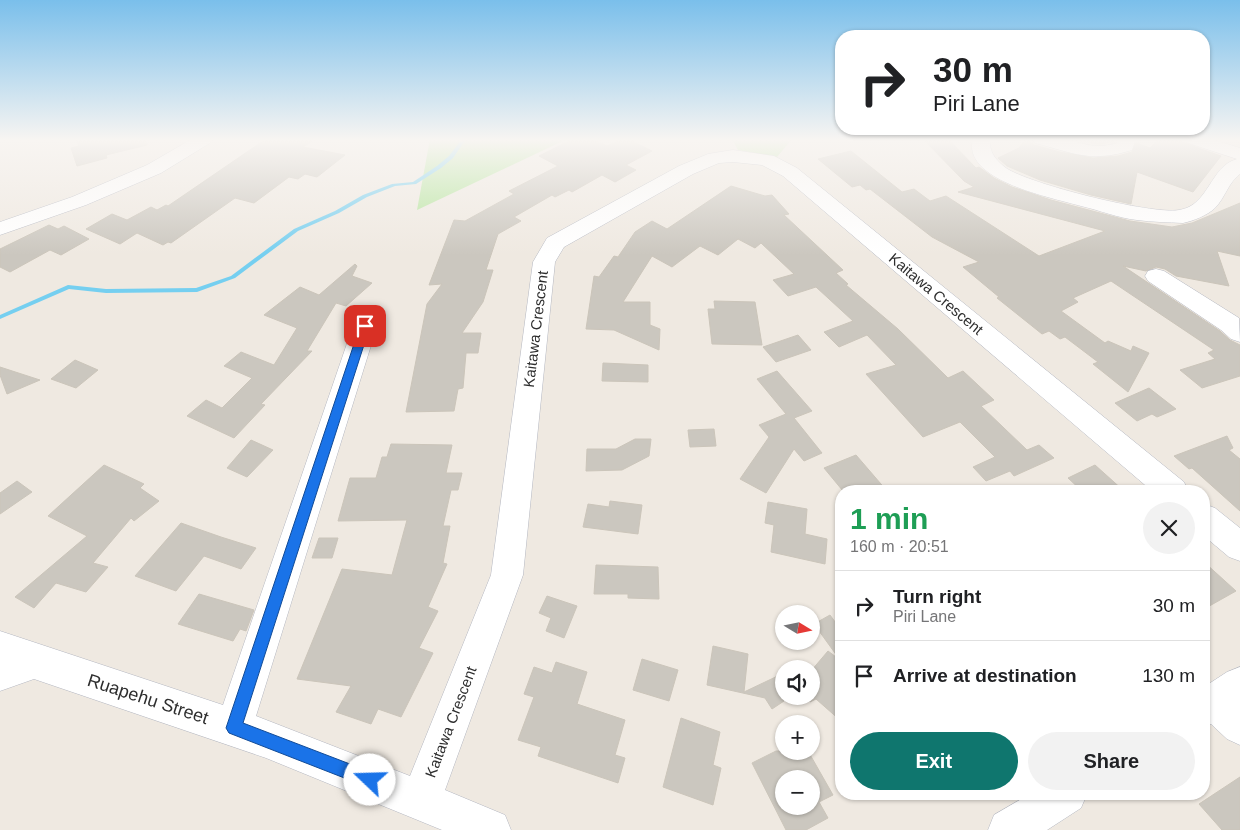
<!DOCTYPE html>
<meta charset="utf-8">
<style>
:root{--surface:#fff;--page:#f2f2f2;--text:#202124;--muted:#757577;--line:#e0e0e0;--accent:#0f766e}
body{margin:0;font-family:Arial,sans-serif;background:var(--page);color:var(--text);height:100vh;display:flex;flex-direction:column;font-size:19px;white-space:nowrap}
*{box-sizing:border-box;margin:0}
p{font-size:16px;color:var(--muted)}
.icon{flex:none;width:28px;height:28px;fill:none;stroke:currentColor;stroke-width:2;stroke-linecap:round;stroke-linejoin:round}
.map{position:relative;flex:1;overflow:hidden}
.details{position:absolute;left:835px;top:485px;width:375px;height:315px;display:flex;flex-direction:column;background:var(--surface);border-radius:20px;box-shadow:0 1px 4px #0004}
.details>*{flex:none}
.top-card{position:absolute;left:835px;top:30px;width:375px;height:105px;border-radius:20px;box-shadow:0 1px 4px #0004;background:#fff;color:var(--text);overflow:hidden}
.needle{width:32px;rotate:100deg}
.controls{position:absolute;left:775px;top:605px;display:grid;gap:10px}
.controls a{display:grid;place-items:center;width:45px;height:45px;border-radius:50%;background:var(--surface);box-shadow:0 1px 4px #0004;font-size:25px}
.pin{position:absolute;display:grid;place-items:center;width:42px;height:42px;color:#fff;margin:-21px;border-radius:10px;box-shadow:0 2px 8px #0006}
.me{position:absolute;width:55px;margin:-28px;rotate:291deg;stroke-linejoin:round;filter:drop-shadow(0 0 4px #0008)}
.turn{display:flex;align-items:center;gap:18px;height:105px;padding:0 15px;font-size:22px}
.turn .icon{width:65px;height:65px;stroke-width:2.5}
.turn b{display:block;font-size:35px;line-height:42px}
.round{display:grid;place-items:center;flex:none;width:52px;height:52px;border-radius:26px;background:var(--page)}
.overview{display:flex;align-items:center;justify-content:space-between;height:85px;padding:0 15px}
h1{font-size:30px;font-weight:700;line-height:38px;color:#1e9e55}
.primary-button{display:flex;gap:10px;margin-top:auto;padding:10px 15px}
.primary-button a{flex:1;height:58px;border-radius:30px;background:var(--accent);color:#fff;font-size:20px;font-weight:700;line-height:58px;text-align:center}
.primary-button a+a{background:var(--page);color:var(--text)}
ul{padding:0;list-style:none}
li{display:flex;align-items:center;gap:15px;height:70px;padding:0 15px;border-top:1px solid var(--line)}
li div{flex:1}
li b{display:block;font-size:19px}
li em{font-style:normal}
.map>svg:first-child{display:block}
.green{fill:#b6e59e}
.lines{fill:none;stroke-linecap:round;stroke-linejoin:round}
.stream{fill:#75cff0;fill-rule:evenodd}
.building{fill:#cbc7bf;stroke:#cbc5ba;fill-rule:evenodd}
.minor-casing{stroke:#b4b7c1;stroke-width:1}
.minor{fill:#fff;fill-rule:evenodd}
.route{fill:#1a73e8;stroke:#114b97}
.labels{text-anchor:middle;stroke-width:5;stroke-linejoin:round;paint-order:stroke}
.street-label{font-size:15px;fill:#2e2e2e;stroke:#fff}
.near-street-label{font-size:18px;fill:#2e2e2e;stroke:#fff}
</style>
<div class="map">
<svg width="1240" height="830" viewBox="0 0 1240 830">
<rect width="100%" height="100%" fill="#efe9e1"/>
<!-- green -->
<g class="green">
<path d="M 430,139 L 567,139 L 417,210 Z"/>
<path d="M 732,139 L 792,139 L 777,157 L 738,150 Z"/>
</g>
<g class="lines">
<!-- stream -->
<path class="stream" d="M 462,139 L 466,139 L 453,158 L 441,168 L 416,184 L 395,186 L 367,197 L 339,213 L 298,231 L 235,278 L 197,292 L 106,293 L 69,289 L 0,319 L 0,315 L 68,285 L 106,289 L 196,288 L 231,276 L 294,229 L 335,211 L 363,195 L 392,184 L 413,182 L 437,166 L 449,156 Z"/>
</g>
<!-- building -->
<g class="building">
<path d="M 76,139 L 146,139 L 147,145 L 106,155 L 107,158 L 77,166 L 71,148 L 79,146 Z"/>
<path d="M 266,139 L 315,139 L 303,147 L 345,155 L 317,177 L 305,174 L 298,179 L 289,177 L 254,203 L 235,198 L 171,243 L 168,242 L 163,245 L 137,233 L 120,244 L 86,229 L 112,214 L 127,220 L 151,207 L 157,210 L 166,205 L 168,206 Z"/>
<path d="M 573,139 L 590,139 L 607,146 L 622,139 L 628,139 L 652,151 L 626,165 L 636,170 L 615,182 L 602,175 L 572,192 L 569,190 L 555,197 L 552,195 L 514,217 L 521,221 L 498,234 L 486,270 L 493,270 L 483,302 L 462,333 L 481,333 L 478,353 L 466,353 L 463,388 L 458,389 L 454,411 L 406,412 L 427,304 L 442,284 L 429,285 L 454,220 L 465,221 L 514,194 L 509,191 L 558,166 L 539,156 Z"/>
<path d="M 923,139 L 948,139 L 976,168 L 979,167 L 994,178 L 1012,187 L 1051,200 L 1130,221 L 1172,227 L 1192,223 L 1240,203 L 1240,256 L 1217,251 L 1229,286 L 1176,276 L 1165,269 L 1156,267 L 1146,271 L 1123,266 L 1220,331 L 1230,340 L 1240,345 L 1240,376 L 1202,388 L 1180,370 L 1215,359 L 1208,353 L 1214,350 L 1111,281 L 1073,298 L 1078,302 L 1061,311 L 1105,343 L 1108,341 L 1131,351 L 1133,346 L 1149,353 L 1128,392 L 1093,364 L 1098,362 L 1065,337 L 1060,339 L 1049,331 L 1042,334 L 997,298 L 999,297 L 963,267 L 979,262 L 932,237 L 870,189 L 866,190 L 860,185 L 852,187 L 818,159 L 851,151 L 902,192 L 914,189 L 930,201 L 946,196 L 1039,256 L 1105,231 L 958,192 L 974,187 L 964,181 Z"/>
<path d="M 1026,139 L 1034,145 L 1060,152 L 1093,158 L 1118,156 L 1132,152 L 1136,143 L 1150,148 L 1159,139 L 1173,139 L 1221,156 L 1193,192 L 1137,172 L 1131,204 L 1091,195 L 1040,180 L 1007,166 L 998,158 L 1019,148 Z"/>
<path d="M 1069,139 L 1116,139 L 1115,141 L 1100,144 Z"/>
<path d="M 731,186 L 765,196 L 772,195 L 789,214 L 784,215 L 843,270 L 836,273 L 848,284 L 846,285 L 898,329 L 948,378 L 963,371 L 994,400 L 981,406 L 1027,450 L 1039,445 L 1054,458 L 1014,476 L 1010,471 L 986,481 L 973,467 L 995,457 L 960,422 L 923,437 L 866,374 L 896,365 L 867,335 L 839,347 L 824,332 L 853,321 L 816,287 L 788,296 L 773,280 L 794,274 L 761,243 L 755,248 L 738,239 L 718,255 L 700,246 L 672,267 L 652,256 L 623,302 L 650,302 L 650,325 L 660,329 L 659,350 L 614,330 L 586,329 L 594,276 L 599,277 L 614,256 L 618,257 L 635,232 L 652,221 L 667,229 Z"/>
<path d="M 49,225 L 58,229 L 64,226 L 89,239 L 61,255 L 50,250 L 10,272 L 0,267 L 0,249 Z"/>
<path d="M 355,264 L 357,266 L 352,276 L 372,283 L 346,306 L 336,303 L 307,351 L 312,351 L 261,404 L 265,405 L 234,438 L 187,416 L 206,400 L 222,408 L 252,378 L 224,366 L 241,352 L 274,365 L 297,328 L 264,315 L 300,287 L 319,295 Z"/>
<path d="M 714,301 L 755,302 L 762,345 L 712,344 L 708,309 L 715,309 Z"/>
<path d="M 798,335 L 811,350 L 776,362 L 763,347 Z"/>
<path d="M 75,360 L 98,370 L 76,388 L 51,379 Z"/>
<path d="M 603,363 L 648,365 L 648,382 L 602,381 Z"/>
<path d="M 0,367 L 40,380 L 7,394 L 0,375 Z"/>
<path d="M 777,371 L 812,411 L 794,418 L 822,453 L 804,461 L 794,449 L 766,493 L 740,479 L 769,437 L 759,425 L 786,414 L 757,379 Z"/>
<path d="M 1149,388 L 1176,409 L 1157,417 L 1152,414 L 1137,421 L 1115,403 Z"/>
<path d="M 714,429 L 716,446 L 690,447 L 688,430 Z"/>
<path d="M 1227,436 L 1233,448 L 1229,450 L 1240,459 L 1240,511 L 1192,468 L 1189,469 L 1174,456 Z"/>
<path d="M 635,439 L 651,439 L 649,456 L 622,470 L 586,471 L 587,449 L 616,449 Z"/>
<path d="M 251,440 L 273,450 L 247,477 L 227,468 Z"/>
<path d="M 391,444 L 452,445 L 446,473 L 462,473 L 458,490 L 451,490 L 443,526 L 450,526 L 443,563 L 447,564 L 428,607 L 438,611 L 419,648 L 433,653 L 401,717 L 378,709 L 371,724 L 336,712 L 351,686 L 297,679 L 342,569 L 392,575 L 407,520 L 338,521 L 350,478 L 376,478 L 382,457 L 387,457 Z"/>
<path d="M 856,455 L 887,491 L 843,491 L 824,468 Z"/>
<path d="M 104,465 L 144,484 L 140,488 L 159,501 L 134,521 L 131,518 L 93,563 L 108,567 L 86,592 L 56,583 L 34,608 L 15,597 L 87,536 L 48,516 Z"/>
<path d="M 1095,465 L 1124,491 L 1082,491 L 1068,478 Z"/>
<path d="M 17,481 L 32,492 L 0,514 L 0,493 Z"/>
<path d="M 610,501 L 642,505 L 638,534 L 583,527 L 588,504 L 609,507 Z"/>
<path d="M 768,502 L 807,509 L 805,534 L 827,539 L 825,564 L 771,552 L 774,525 L 765,523 Z"/>
<path d="M 181,523 L 221,537 L 256,548 L 241,569 L 204,556 L 176,591 L 135,576 Z"/>
<path d="M 319,538 L 338,538 L 332,558 L 312,558 Z"/>
<path d="M 1204,562 L 1236,591 L 1204,609 Z"/>
<path d="M 596,565 L 658,567 L 659,599 L 628,598 L 628,594 L 594,594 Z"/>
<path d="M 199,594 L 254,610 L 246,631 L 240,629 L 233,641 L 178,624 Z"/>
<path d="M 547,596 L 577,606 L 564,638 L 546,631 L 551,618 L 539,613 Z"/>
<path d="M 830,615 L 841,630 L 841,721 L 816,699 L 810,702 L 806,696 L 811,696 L 811,671 L 828,651 L 840,660 L 814,624 Z"/>
<path d="M 713,646 L 748,654 L 744,692 L 784,673 L 784,701 L 772,709 L 765,698 L 707,685 Z"/>
<path d="M 642,659 L 678,670 L 669,701 L 633,690 Z"/>
<path d="M 556,662 L 587,672 L 577,704 L 625,720 L 615,755 L 625,758 L 618,783 L 538,756 L 541,747 L 518,740 L 534,697 L 524,694 L 534,667 L 552,673 Z"/>
<path d="M 681,718 L 720,732 L 713,765 L 721,768 L 713,805 L 663,787 Z"/>
<path d="M 776,751 L 808,751 L 833,795 L 819,802 L 828,818 L 806,830 L 786,830 L 752,763 ZM 784,779 L 811,779 L 811,806 L 784,806 Z"/>
<path d="M 1240,777 L 1240,830 L 1222,830 L 1199,804 Z"/>
</g>
<g class="lines">
<!-- minor casing -->
<g class="minor-casing">
<g id="minor">
<path d="M 192,139 L 213,139 L 210,143 L 161,173 L 86,205 L 0,235 L 0,222 L 72,197 L 147,165 Z"/>
<path d="M 973,139 L 995,139 L 990,143 C 990,154 998,162 1006,168 C 1029,184 1152,215 1179,210 C 1209,206 1210,166 1237,159 L 1188,143 L 1185,139 L 1211,139 L 1240,148 L 1240,174 C 1228,183 1225,198 1215,208 C 1208,215 1193,221 1183,223 C 1168,222 1152,222 1137,220 C 1118,218 1099,210 1081,206 C 1054,198 961,181 973,139 Z"/>
<path d="M 1032,139 C 1040,138 1051,138 1059,139 C 1083,141 1091,151 1117,143 L 1118,139 L 1136,139 L 1132,150 C 1091,163 1073,153 1035,143 Z"/>
<path d="M 733,150 L 774,156 L 797,168 L 1184,482 L 1188,491 L 1152,491 L 783,176 L 762,165 L 733,162 L 719,163 L 693,174 L 564,247 L 555,262 L 523,575 L 445,790 L 505,815 L 511,830 L 442,830 L 266,758 L 34,679 L 0,691 L 0,631 L 223,705 L 353,326 L 356,320 L 365,318 L 374,320 L 377,326 L 256,716 L 410,776 L 491,575 L 533,262 L 547,238 L 679,166 L 708,154 Z"/>
<path d="M 1156,269 L 1164,271 L 1239,318 L 1240,342 L 1231,339 L 1221,330 L 1148,281 L 1145,276 L 1148,271 Z"/>
<path d="M 1204,504 L 1215,508 L 1240,528 L 1240,561 L 1229,557 L 1204,536 Z"/>
<path d="M 1240,667 L 1240,745 L 1227,739 L 1211,724 L 1204,727 L 1204,687 L 1227,672 Z"/>
<path d="M 1030,794 L 1087,794 L 1081,808 L 1047,830 L 988,830 L 994,815 Z"/>
</g>
</g>
<!-- minor -->
<use href="#minor" class="minor"/>
</g>
<!-- sky -->
<linearGradient id="sky" x2="0" y2="1"><stop stop-color="#7abfeb"/><stop offset="0.55" stop-color="#f8f5f2"/><stop offset="1" stop-color="#f8f5f2" stop-opacity="0"/></linearGradient>
<rect width="1240" height="255" fill="url(#sky)"/>
<!-- route -->
<path class="route" d="M 365,323 L 370,326 L 243,723 L 376,774 L 378,780 L 376,786 L 370,788 L 229,733 L 226,728 L 360,326 Z"/>
<g class="labels">
<!-- street labels -->
<g class="street-label">
<text transform="translate(936 294) rotate(40)" y="5">Kaitawa Crescent</text>
<text transform="translate(536 329) rotate(-83)" y="5">Kaitawa Crescent</text>
<text transform="translate(451 722) rotate(-69)" y="5">Kaitawa Crescent</text>
</g>
<!-- near-street labels -->
<g class="near-street-label">
<text transform="translate(148 699) rotate(18)" y="6">Ruapehu Street</text>
</g>
</g>
</svg>
<div class="controls">
<a><svg class="needle" viewBox="-14 -14 28 28"><path d="M0-13l5 13h-10z" fill="#e53935"/><path d="M0 13l5-13h-10z" fill="#757577"/></svg></a>
<a><svg class="icon" aria-label="sound" viewBox="0 0 24 24"><path d="M4 9h4l5-4v14l-5-4H4zM17 9q2 3 0 6"/></svg></a>
<a>+</a>
<a>−</a>
</div>
<div class="pin" style="left:365px;top:326px;background:#d93025"><svg class="icon" aria-label="arrive" viewBox="0 0 24 24"><path d="M6 21V4h12l-3 4 3 4H6"/></svg></div>
<svg class="me" style="left:370px;top:780px" viewBox="-20 -20 40 40"><circle r="19" fill="#fff"/><path d="M0-13L10 11 0 6-10 11z" fill="#1a73e8"/></svg>
<div class="top-card">
<div class="turn"><svg class="icon" aria-label="right" viewBox="0 0 24 24"><path d="M7 20v-9h11M14 6l5 5-5 5"/></svg><div><b>30 m</b>Piri Lane</div></div>
</div>
<section class="details">
<div class="overview"><div><h1>1 min</h1><p>160 m · 20:51</p></div><a class="round"><svg class="icon" aria-label="close" viewBox="0 0 24 24"><path d="M6 6l12 12M18 6L6 18"/></svg></a></div>
<ul>
<li><svg class="icon" aria-label="right" viewBox="0 0 24 24"><path d="M7 20v-9h11M14 6l5 5-5 5"/></svg><div><b>Turn right</b><p>Piri Lane</p></div><em>30 m</em></li>
<li><svg class="icon" aria-label="arrive" viewBox="0 0 24 24"><path d="M6 21V4h12l-3 4 3 4H6"/></svg><div><b>Arrive at destination</b></div><em>130 m</em></li>
</ul>
<div class="primary-button"><a>Exit</a><a>Share</a></div>
</section>
</div>
